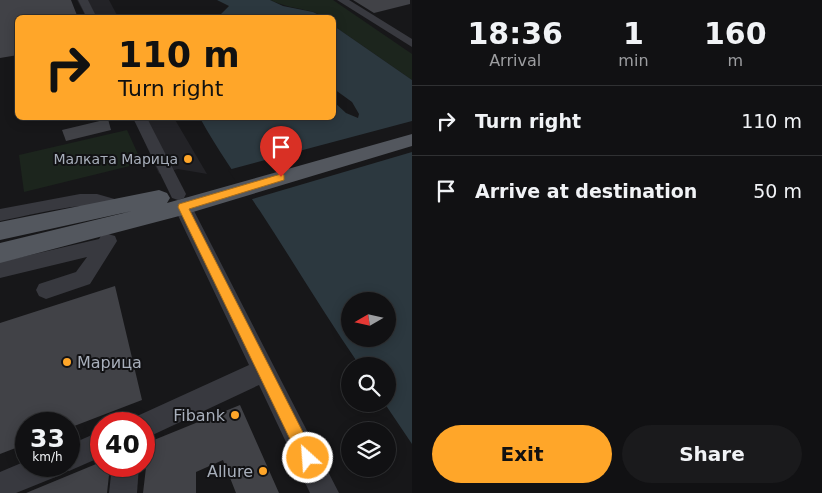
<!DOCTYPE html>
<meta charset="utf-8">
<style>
:root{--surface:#111113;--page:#1a1a1c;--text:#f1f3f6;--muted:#9c9da0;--line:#303133;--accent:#ffa629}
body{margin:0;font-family:"DejaVu Sans",sans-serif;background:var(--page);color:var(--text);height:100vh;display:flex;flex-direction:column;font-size:19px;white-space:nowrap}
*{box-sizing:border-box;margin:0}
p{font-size:16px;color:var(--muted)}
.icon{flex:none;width:28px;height:28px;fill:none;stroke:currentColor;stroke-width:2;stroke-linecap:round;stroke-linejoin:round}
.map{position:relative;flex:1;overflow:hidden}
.sheet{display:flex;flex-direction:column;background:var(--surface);width:410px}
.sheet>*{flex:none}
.guide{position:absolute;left:15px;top:15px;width:321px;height:105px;border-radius:8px;box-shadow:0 2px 12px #0003,0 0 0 1px var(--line);background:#ffa629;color:#111;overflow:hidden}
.needle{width:32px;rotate:261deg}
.controls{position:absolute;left:341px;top:292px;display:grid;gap:10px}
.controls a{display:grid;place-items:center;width:55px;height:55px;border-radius:50%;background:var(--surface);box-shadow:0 2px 12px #0003,0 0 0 1px var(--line);font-size:25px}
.speed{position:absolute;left:15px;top:412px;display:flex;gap:10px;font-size:25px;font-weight:700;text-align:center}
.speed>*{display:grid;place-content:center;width:65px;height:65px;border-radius:50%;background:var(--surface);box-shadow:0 2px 12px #0003,0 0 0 1px var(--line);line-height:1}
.speed small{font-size:12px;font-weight:400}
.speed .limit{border:8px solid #d22;background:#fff;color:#111}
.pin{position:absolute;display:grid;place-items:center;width:42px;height:42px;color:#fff;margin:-51px -21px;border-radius:50% 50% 50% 0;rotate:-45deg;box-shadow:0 0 5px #0007}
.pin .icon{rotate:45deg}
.me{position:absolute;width:55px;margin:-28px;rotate:334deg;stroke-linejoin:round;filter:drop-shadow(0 0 4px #0008)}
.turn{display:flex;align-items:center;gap:18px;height:105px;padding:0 20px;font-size:22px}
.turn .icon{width:65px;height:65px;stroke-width:2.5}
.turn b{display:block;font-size:35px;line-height:42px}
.eta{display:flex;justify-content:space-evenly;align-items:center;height:85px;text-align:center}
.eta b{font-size:30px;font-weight:800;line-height:35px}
.cta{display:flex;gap:10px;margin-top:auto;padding:10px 20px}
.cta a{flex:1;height:58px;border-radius:30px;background:var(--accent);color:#111;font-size:20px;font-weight:800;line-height:58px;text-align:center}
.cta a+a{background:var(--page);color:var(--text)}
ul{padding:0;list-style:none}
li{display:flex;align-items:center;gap:15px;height:70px;padding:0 20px;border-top:1px solid var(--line)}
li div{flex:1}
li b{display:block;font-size:19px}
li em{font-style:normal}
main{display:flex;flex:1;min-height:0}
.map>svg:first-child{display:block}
.built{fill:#232327}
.green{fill:#1c251d}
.water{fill:#2c383f;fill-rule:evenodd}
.pier{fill:#171719}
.building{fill:#414247}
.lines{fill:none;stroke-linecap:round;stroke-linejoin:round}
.minor{fill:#38393f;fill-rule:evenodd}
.major{fill:#53575e;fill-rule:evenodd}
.route{fill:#ffa629;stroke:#a66c1b}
.poi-dot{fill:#ffa629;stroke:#121214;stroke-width:2}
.labels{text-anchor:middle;stroke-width:4;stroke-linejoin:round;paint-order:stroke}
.poi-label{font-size:14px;fill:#a8afbb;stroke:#121214;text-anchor:end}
.near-poi-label{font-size:16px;fill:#a8afbb;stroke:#121214;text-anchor:end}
</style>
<main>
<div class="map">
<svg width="412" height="493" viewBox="0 0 412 493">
<rect width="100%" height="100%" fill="#171719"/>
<!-- built -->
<g class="built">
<path d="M 77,0 L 109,0 L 118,17 L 86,17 Z"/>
<path d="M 134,118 L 174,118 L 207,174 L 178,169 L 159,174 Z"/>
</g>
<!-- green -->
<g class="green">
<path d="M 270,0 L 333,0 L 412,54 L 412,80 L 334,26 L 334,18 C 324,17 319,14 310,11 C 296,8 283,6 270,0 Z"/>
<path d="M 127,130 L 142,163 L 24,192 L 19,155 Z"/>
</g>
<!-- water -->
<g class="water">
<path d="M 217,0 L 270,0 L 283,6 L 313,12 L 323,17 L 269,18 L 255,15 L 253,15 L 254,17 L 218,17 L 229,6 Z"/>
<path d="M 334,26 L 412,80 L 412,444 L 385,404 L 388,404 L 388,366 L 360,366 C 325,315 294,263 260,211 C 239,180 218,151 200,118 L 334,118 L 334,102 L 346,113 L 358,118 L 359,114 L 352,102 L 334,89 ZM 350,301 L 388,301 L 388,339 L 350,339 Z"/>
</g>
<!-- pier -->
<path class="pier" d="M 412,121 L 412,152 L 249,200 L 228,170 Z"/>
<!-- building -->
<g class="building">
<path d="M 0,0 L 71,0 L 78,18 L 18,18 L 18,55 L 0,58 Z"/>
<path d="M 353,0 L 410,0 L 410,4 L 374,13 Z"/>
<path d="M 108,119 L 111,130 L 66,141 L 62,130 Z"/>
<path d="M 115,286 L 142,400 L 69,428 L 69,424 L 26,424 L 26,444 L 0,454 L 0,323 Z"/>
<path d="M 240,405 L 279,493 L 236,493 L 223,460 L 196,472 L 196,493 L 143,493 L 149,442 Z"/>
<path d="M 101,462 L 101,466 L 110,466 L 107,493 L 26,493 Z"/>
</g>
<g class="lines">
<!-- minor -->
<g class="minor">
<path d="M 78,0 L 88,0 L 97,18 L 87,18 Z"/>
<path d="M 337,0 L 349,0 L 412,39 L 412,47 Z"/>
<path d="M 133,118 L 147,118 L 186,194 L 184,198 L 178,200 L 172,198 Z"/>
<path d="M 80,194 L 97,194 L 125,202 L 128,206 L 125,210 C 112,214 95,205 80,206 C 53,209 26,216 0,221 L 0,209 Z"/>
<path d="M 183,201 L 189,203 L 192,207 L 339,493 L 310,493 L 259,385 L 144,439 L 144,424 L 132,424 L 135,417 L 249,365 L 174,207 L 177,203 Z"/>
<path d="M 108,234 L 115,236 L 117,241 L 90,284 L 46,299 L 39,296 L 36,290 L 39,284 L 76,272 L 87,257 L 0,278 L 0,262 L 99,239 L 101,236 Z"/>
<path d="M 101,431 L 101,457 L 69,471 L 61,468 L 58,476 L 16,493 L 0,493 L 0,472 L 26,461 L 26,466 L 69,466 L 69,445 Z"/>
<path d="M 112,466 L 139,466 L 137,493 L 109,493 Z"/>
</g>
<!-- major -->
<path class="major" d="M 412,134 L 412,146 L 183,215 L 0,263 L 0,243 L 132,211 L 0,240 L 0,222 L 159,190 L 167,193 L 170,198 L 167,203 Z"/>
</g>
<!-- route -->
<path class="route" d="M 281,174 L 284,175 L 284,180 L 189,209 L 313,452 L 316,458 L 313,464 L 308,466 L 302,464 L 178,207 L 179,204 Z"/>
<!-- markers -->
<g class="poi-dot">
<circle cx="188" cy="159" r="5"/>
<circle cx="67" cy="362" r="5"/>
<circle cx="235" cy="415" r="5"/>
<circle cx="263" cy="471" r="5"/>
</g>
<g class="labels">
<!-- poi labels -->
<g class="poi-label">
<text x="178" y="164">Малката Марица</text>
</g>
<!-- near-poi labels -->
<g class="near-poi-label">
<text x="77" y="368" text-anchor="start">Марица</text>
<text x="225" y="421">Fibank</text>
<text x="253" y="477">Allure</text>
</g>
</g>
</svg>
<div class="controls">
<a><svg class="needle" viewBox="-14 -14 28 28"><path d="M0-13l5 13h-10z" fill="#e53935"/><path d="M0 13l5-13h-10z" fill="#9c9da0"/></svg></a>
<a><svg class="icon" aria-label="search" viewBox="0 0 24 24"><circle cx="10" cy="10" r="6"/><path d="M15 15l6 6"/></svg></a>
<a><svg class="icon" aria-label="layers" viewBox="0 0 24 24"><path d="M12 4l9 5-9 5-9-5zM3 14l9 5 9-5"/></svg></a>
</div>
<div class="speed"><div>33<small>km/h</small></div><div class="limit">40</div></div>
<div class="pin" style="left:281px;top:177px;background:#d93025"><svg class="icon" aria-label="arrive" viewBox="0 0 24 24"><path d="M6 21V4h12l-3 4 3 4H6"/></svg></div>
<svg class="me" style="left:308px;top:458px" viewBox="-20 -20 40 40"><circle r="17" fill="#ffa629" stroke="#fff" stroke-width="3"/><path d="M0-11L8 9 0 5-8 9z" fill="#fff"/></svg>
<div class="guide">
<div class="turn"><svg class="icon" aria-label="right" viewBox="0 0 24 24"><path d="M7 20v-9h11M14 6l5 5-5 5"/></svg><div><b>110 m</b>Turn right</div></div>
</div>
</div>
<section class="sheet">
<div class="eta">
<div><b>18:36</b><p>Arrival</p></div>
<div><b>1</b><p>min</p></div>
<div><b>160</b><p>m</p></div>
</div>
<ul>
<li><svg class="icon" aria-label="right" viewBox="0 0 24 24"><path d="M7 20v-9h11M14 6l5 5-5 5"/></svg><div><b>Turn right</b></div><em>110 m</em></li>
<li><svg class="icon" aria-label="arrive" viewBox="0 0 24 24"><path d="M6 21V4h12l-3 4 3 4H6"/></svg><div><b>Arrive at destination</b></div><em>50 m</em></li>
</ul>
<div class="cta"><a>Exit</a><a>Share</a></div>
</section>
</main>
